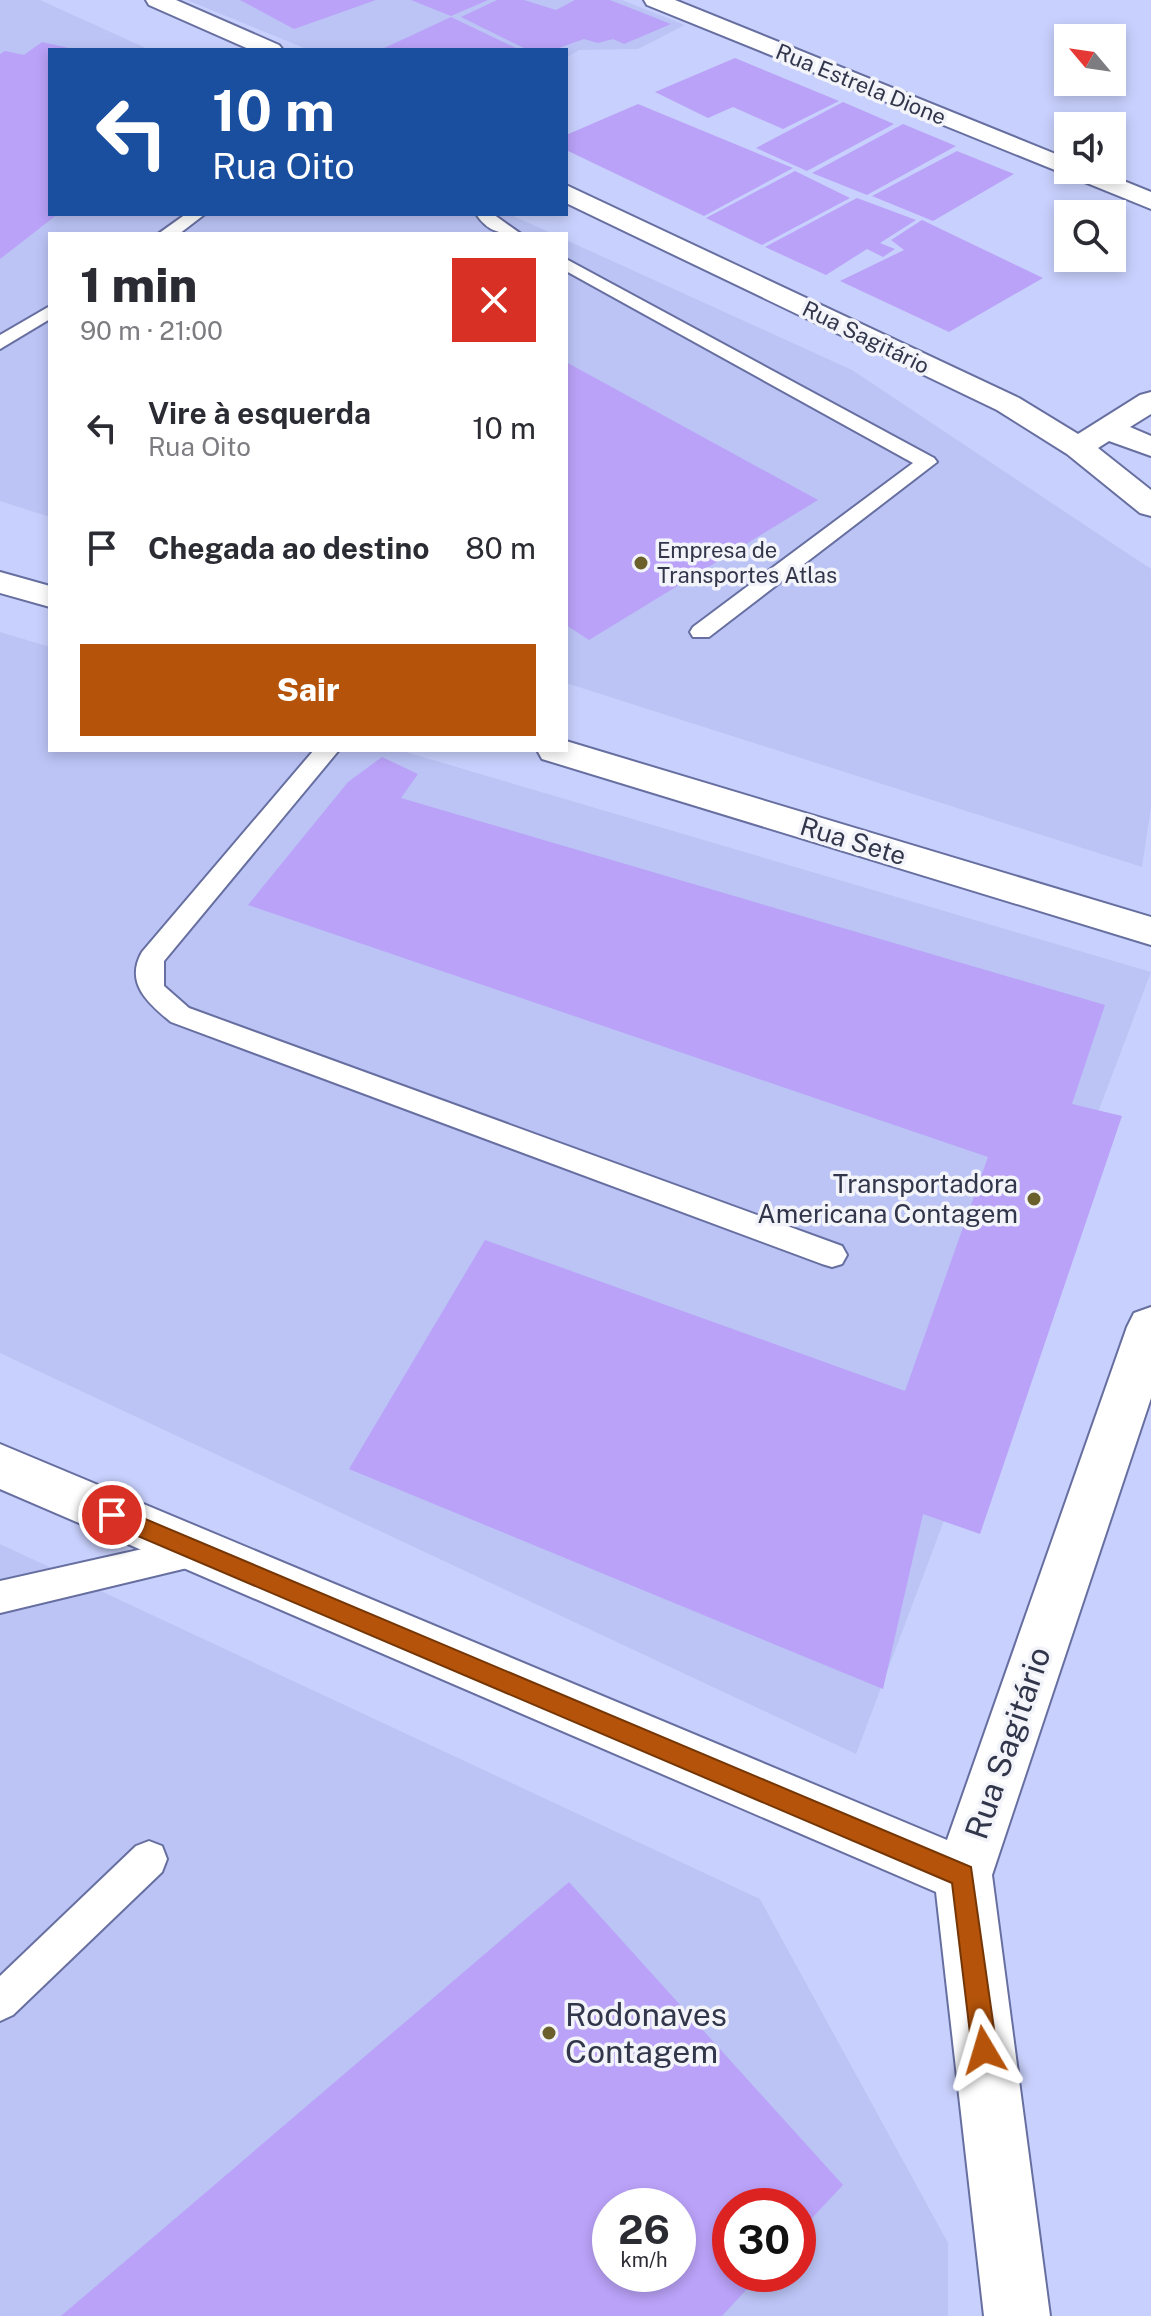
<!DOCTYPE html>
<html lang="pt">
<meta charset="utf-8">
<style>
:root{--surface:#fff;--page:#f7f7f7;--text:#2b2b33;--muted:#7c7c81;--accent:#b45309}
body{margin:0;font-family:"Public Sans",sans-serif;background:var(--page);color:var(--text);height:100vh;display:flex;flex-direction:column;font-size:30px;white-space:nowrap}
*{box-sizing:border-box;margin:0}
p{font-size:26px;color:var(--muted)}
.icon{flex:none;width:44px;height:44px;fill:none;stroke:currentColor;stroke-width:2;stroke-linecap:round;stroke-linejoin:round}
.map{position:relative;flex:1;overflow:hidden}
.details{position:absolute;left:48px;top:232px;width:520px;height:520px;display:flex;flex-direction:column;background:var(--surface);border-radius:0px;box-shadow:0 4px 12px #0003}
.details>*{flex:none}
.top-card{position:absolute;left:48px;top:48px;width:520px;height:168px;border-radius:0px;box-shadow:0 4px 12px #0003;background:#1a4fa0;color:#fff;overflow:hidden}
.needle{width:52px;rotate:299deg}
.fabs{position:absolute;left:1054px;top:24px;display:grid;gap:16px}
.fabs a{display:grid;place-items:center;width:72px;height:72px;border-radius:0px;background:var(--surface);box-shadow:0 4px 12px #0003;font-size:40px}
.speed{position:absolute;left:592px;top:2188px;display:flex;gap:16px;font-size:40px;font-weight:700;text-align:center}
.speed>*{display:grid;place-content:center;width:104px;height:104px;border-radius:50%;background:var(--surface);box-shadow:0 4px 12px #0003;line-height:1}
.speed small{font-size:20px;font-weight:400}
.speed .limit{border:12px solid #d22;background:#fff;color:#111}
.pin{position:absolute;display:grid;place-items:center;width:68px;height:68px;color:#fff;margin:-34px;border:4px solid #fff;border-radius:50%;box-shadow:0 2px 8px #0007}
.me{position:absolute;width:88px;margin:-44px;rotate:353deg;stroke-linejoin:round;filter:drop-shadow(0 0 6px #0008)}
.turn{display:flex;align-items:center;gap:28px;height:168px;padding:0 32px;font-size:36px}
.turn .icon{width:104px;height:104px;stroke-width:2.5}
.turn b{display:block;font-size:56px;line-height:68px}
.round{display:grid;place-items:center;flex:none;width:84px;height:84px;border-radius:0px;background:var(--page)}
.overview{display:flex;align-items:center;justify-content:space-between;height:136px;padding:0 32px}
h1{font-size:48px;font-weight:800;line-height:60px}
.primary-button{display:flex;gap:16px;margin-top:auto;padding:16px 32px}
.primary-button a{flex:1;height:92px;border-radius:0px;background:var(--accent);color:#fff;font-size:32px;font-weight:800;line-height:92px;text-align:center}
ul{padding:0;list-style:none}
li{display:flex;align-items:center;gap:24px;height:120px;padding:0 32px}
li div{flex:1}
li b{display:block;font-size:30px}
li em{font-style:normal}
.map>svg:first-child{display:block}
.built{fill:#bbc4f5;fill-rule:evenodd}
.building{fill:#baa2f8;fill-rule:evenodd}
.lines{fill:none;stroke-linecap:round;stroke-linejoin:round}
.lane-casing{stroke:#676fa0;stroke-width:4}
.street-casing{stroke:#676fa0;stroke-width:4}
.lane{fill:#fff;fill-rule:evenodd}
.street{fill:#fff;fill-rule:evenodd}
.route{fill:#b45309;stroke:#753606;stroke-width:2}
.poi-dot{fill:#6b5f2c;stroke:#f3f4fa;stroke-width:3}
.labels{text-anchor:middle;stroke-width:7;stroke-linejoin:round;paint-order:stroke}
.far-street-label{font-size:22px;fill:#32364b;stroke:#f3f4fa}
.far-poi-label{font-size:22px;fill:#32364b;stroke:#f3f4fa;text-anchor:start}
.street-label{font-size:26px;fill:#32364b;stroke:#f3f4fa}
.poi-label{font-size:26px;fill:#32364b;stroke:#f3f4fa;text-anchor:end}
.near-street-label{font-size:32px;fill:#32364b;stroke:#f3f4fa}
.near-poi-label{font-size:32px;fill:#32364b;stroke:#f3f4fa;text-anchor:start}
</style>
<div class="map">
<svg width="1151" height="2316" viewBox="0 0 1151 2316">
<rect width="100%" height="100%" fill="#c8d1fd"/>
<!-- built -->
<g class="built">
<path d="M 0,0 L 40,0 L 150,50 L 50,50 L 50,214 L 509,214 L 553,234 L 50,234 L 50,517 L 0,501 Z"/>
<path d="M 187,0 L 622,0 L 685,25 L 638,49 L 579,50 L 566,58 L 566,50 L 309,50 Z"/>
<path d="M 566,240 L 852,370 L 1151,569 L 1151,807 L 1142,867 L 566,683 Z"/>
<path d="M 0,632 L 50,647 L 50,750 L 399,750 L 1151,972 L 856,1754 L 0,1353 Z"/>
<path d="M 0,1544 L 760,1899 L 948,2243 L 948,2316 L 0,2316 ZM 610,2206 L 678,2206 L 678,2274 L 610,2274 ZM 730,2206 L 798,2206 L 798,2274 L 730,2274 Z"/>
</g>
<!-- building -->
<g class="building">
<path d="M 240,0 L 376,0 L 294,29 Z"/>
<path d="M 411,0 L 488,0 L 451,16 Z"/>
<path d="M 497,0 L 524,0 L 556,10 L 575,0 L 610,0 L 671,24 L 624,44 L 613,39 L 598,43 L 584,39 L 553,50 L 528,50 L 461,17 Z"/>
<path d="M 451,17 L 520,50 L 380,50 Z"/>
<path d="M 42,42 L 73,49 L 50,50 L 50,214 L 58,214 L 0,259 L 0,54 L 5,51 L 24,55 Z"/>
<path d="M 735,58 L 839,101 L 783,129 L 733,107 L 708,118 L 655,92 Z"/>
<path d="M 843,102 L 894,124 L 807,171 L 756,148 Z"/>
<path d="M 638,104 L 793,168 L 704,216 L 566,150 L 566,135 Z"/>
<path d="M 903,124 L 956,146 L 867,195 L 812,173 Z"/>
<path d="M 957,151 L 1014,174 L 933,221 L 872,196 Z"/>
<path d="M 795,171 L 850,198 L 762,245 L 706,218 Z"/>
<path d="M 857,198 L 916,220 L 880,243 L 895,249 L 883,257 L 867,249 L 826,275 L 765,247 Z"/>
<path d="M 922,220 L 1043,278 L 949,332 L 840,281 L 904,250 L 891,240 Z"/>
<path d="M 566,362 L 818,500 L 589,640 L 566,625 Z"/>
<path d="M 382,757 L 418,774 L 401,798 L 1105,1005 L 1072,1104 L 1122,1116 L 980,1534 L 923,1514 L 883,1689 L 349,1469 L 485,1240 L 905,1391 L 988,1157 L 248,905 L 348,782 Z"/>
<path d="M 569,1882 L 843,2185 L 798,2233 L 798,2206 L 730,2206 L 730,2274 L 761,2274 L 722,2316 L 61,2316 ZM 610,2206 L 678,2206 L 678,2274 L 610,2274 Z"/>
</g>
<g class="lines">
<!-- lane casing -->
<g class="lane-casing">
<g id="lane">
<path d="M 186,214 L 205,214 L 179,234 L 158,234 Z"/>
<path d="M 476,214 L 493,214 L 521,234 C 500,234 488,232 476,214 Z"/>
<path d="M 566,259 L 934,458 L 937,462 L 709,637 L 693,637 L 690,632 L 693,627 L 913,463 L 566,271 Z"/>
<path d="M 50,306 L 50,319 L 0,349 L 0,335 Z"/>
<path d="M 314,750 L 339,750 L 164,961 L 164,986 L 189,1008 L 842,1246 L 847,1255 L 842,1264 L 832,1267 L 822,1264 L 171,1022 C 149,1004 124,983 142,952 Z"/>
<path d="M 196,1537 L 208,1541 L 212,1552 L 208,1563 L 0,1613 L 0,1581 Z"/>
<path d="M 149,1841 L 162,1846 L 167,1859 L 162,1872 L 13,2015 L 0,2021 L 0,1976 L 136,1846 Z"/>
</g>
</g>
<!-- street casing -->
<g class="street-casing">
<g id="street">
<path d="M 146,0 L 176,0 L 279,45 L 283,50 L 251,50 L 149,5 Z"/>
<path d="M 644,0 L 675,0 L 1068,159 L 1068,170 L 1097,170 L 1151,192 L 1151,209 L 647,5 Z"/>
<path d="M 566,185 L 1019,398 L 1078,434 L 1140,395 L 1151,392 L 1151,414 L 1130,427 L 1151,436 L 1151,456 L 1109,441 L 1098,448 L 1151,490 L 1151,516 L 1140,513 L 1067,454 L 997,410 L 566,203 Z"/>
<path d="M 0,572 L 50,586 L 50,607 L 0,593 Z"/>
<path d="M 566,741 L 1151,917 L 1151,945 L 542,759 L 537,750 L 566,750 Z"/>
<path d="M 1151,1307 L 1151,1398 L 992,1875 L 1050,2316 L 984,2316 L 936,1892 L 0,1489 L 0,1444 L 947,1840 L 1127,1327 L 1134,1313 Z"/>
</g>
</g>
<!-- lane -->
<use href="#lane" class="lane"/>
<!-- street -->
<use href="#street" class="street"/>
</g>
<!-- route -->
<path class="route" d="M 112,1505 L 971,1867 L 997,2050 L 993,2059 L 984,2062 L 976,2059 L 972,2050 L 952,1883 L 105,1522 L 102,1515 L 105,1508 Z"/>
<!-- markers -->
<g class="poi-dot">
<circle cx="641" cy="563" r="8"/>
<circle cx="1034" cy="1199" r="8"/>
<circle cx="549" cy="2033" r="8"/>
</g>
<g class="labels">
<!-- far-street labels -->
<g class="far-street-label">
<text transform="translate(861 84) rotate(22)" y="8">Rua Estrela Dione</text>
<text transform="translate(866 337) rotate(26)" y="8">Rua Sagitário</text>
</g>
<!-- far-poi labels -->
<g class="far-poi-label">
<text x="657" y="558">Empresa de<tspan x="657" dy="25">Transportes Atlas</tspan></text>
</g>
<!-- street labels -->
<g class="street-label">
<text transform="translate(853 841) rotate(17)" y="9">Rua Sete</text>
</g>
<!-- poi labels -->
<g class="poi-label">
<text x="1018" y="1193">Transportadora<tspan x="1018" dy="30">Americana Contagem</tspan></text>
</g>
<!-- near-street labels -->
<g class="near-street-label">
<text transform="translate(1008 1743) rotate(-71)" y="11">Rua Sagitário</text>
</g>
<!-- near-poi labels -->
<g class="near-poi-label">
<text x="565" y="2026">Rodonaves<tspan x="565" dy="37">Contagem</tspan></text>
</g>
</g>
</svg>
<div class="fabs">
<a><svg class="needle" viewBox="-14 -14 28 28"><path d="M0-13l5 13h-10z" fill="#e53935"/><path d="M0 13l5-13h-10z" fill="#7c7c81"/></svg></a>
<a><svg class="icon" aria-label="sound" viewBox="0 0 24 24"><path d="M4 9h4l5-4v14l-5-4H4zM17 9q2 3 0 6"/></svg></a>
<a><svg class="icon" aria-label="search" viewBox="0 0 24 24"><circle cx="10" cy="10" r="6"/><path d="M15 15l6 6"/></svg></a>
</div>
<div class="speed"><div>26<small>km/h</small></div><div class="limit">30</div></div>
<div class="pin" style="left:112px;top:1515px;background:#d93025"><svg class="icon" aria-label="arrive" viewBox="0 0 24 24"><path d="M6 21V4h12l-3 4 3 4H6"/></svg></div>
<svg class="me" style="left:984px;top:2050px" viewBox="-20 -20 40 40"><path d="M0-17L14 15 0 8-14 15z" fill="#b45309" stroke="#fff" stroke-width="4"/></svg>
<div class="top-card">
<div class="turn"><svg class="icon" aria-label="left" viewBox="0 0 24 24"><path d="M17 20v-9H6M10 6l-5 5 5 5"/></svg><div><b>10 m</b>Rua Oito</div></div>
</div>
<section class="details">
<div class="overview"><div><h1>1 min</h1><p>90 m · 21:00</p></div><a class="round" style="background:#d93025;color:#fff"><svg class="icon" aria-label="close" viewBox="0 0 24 24"><path d="M6 6l12 12M18 6L6 18"/></svg></a></div>
<ul>
<li><svg class="icon" aria-label="left" viewBox="0 0 24 24"><path d="M17 20v-9H6M10 6l-5 5 5 5"/></svg><div><b>Vire à esquerda</b><p>Rua Oito</p></div><em>10 m</em></li>
<li><svg class="icon" aria-label="arrive" viewBox="0 0 24 24"><path d="M6 21V4h12l-3 4 3 4H6"/></svg><div><b>Chegada ao destino</b></div><em>80 m</em></li>
</ul>
<div class="primary-button"><a>Sair</a></div>
</section>
</div>
